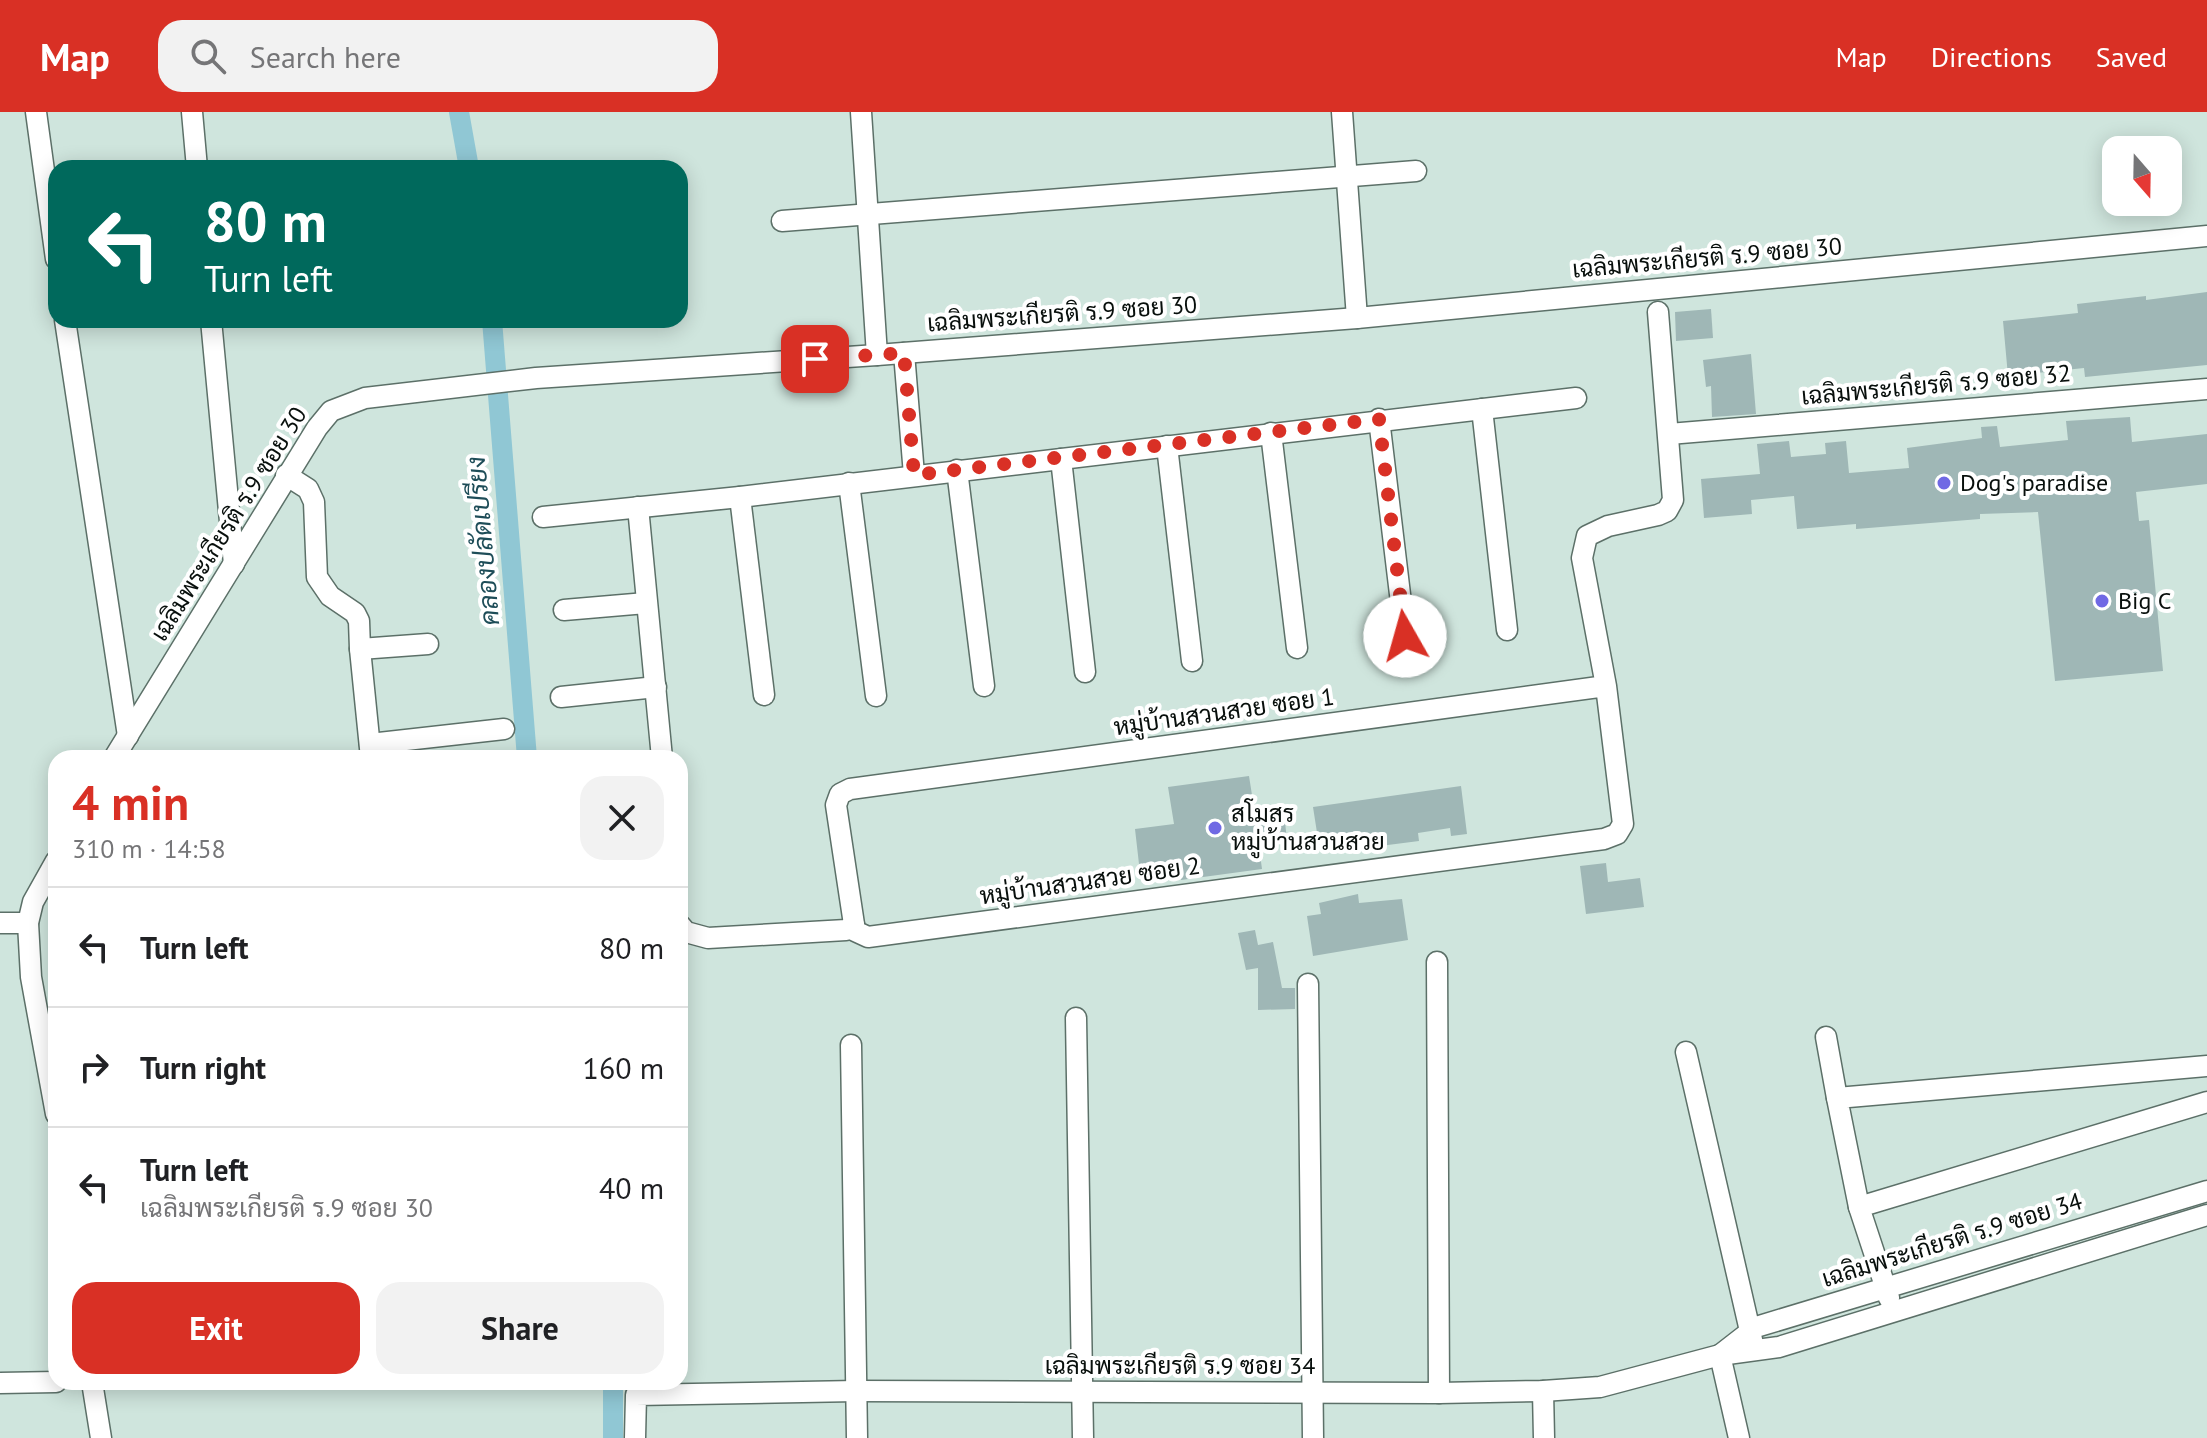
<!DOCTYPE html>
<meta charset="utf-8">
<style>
:root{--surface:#fff;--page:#f2f2f2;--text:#202124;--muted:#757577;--line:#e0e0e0;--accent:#d93025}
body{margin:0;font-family:"PT Sans",Sarabun,sans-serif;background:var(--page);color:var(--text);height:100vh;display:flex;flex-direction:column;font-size:30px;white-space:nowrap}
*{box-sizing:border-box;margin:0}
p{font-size:26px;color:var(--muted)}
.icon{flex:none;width:44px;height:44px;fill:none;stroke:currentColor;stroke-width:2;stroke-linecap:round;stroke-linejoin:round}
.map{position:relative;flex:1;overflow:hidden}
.panel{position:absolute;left:48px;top:638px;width:640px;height:640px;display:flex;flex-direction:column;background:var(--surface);border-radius:24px;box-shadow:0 4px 20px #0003}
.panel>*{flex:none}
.hud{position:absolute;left:48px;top:48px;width:640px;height:168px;border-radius:24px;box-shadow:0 4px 20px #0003;background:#00695c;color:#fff;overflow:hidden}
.needle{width:52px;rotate:160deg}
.fabs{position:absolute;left:2102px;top:24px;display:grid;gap:16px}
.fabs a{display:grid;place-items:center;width:80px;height:80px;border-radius:16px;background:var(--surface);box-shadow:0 4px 20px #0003;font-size:40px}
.pin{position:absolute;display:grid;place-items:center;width:68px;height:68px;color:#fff;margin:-34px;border-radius:16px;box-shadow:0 4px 12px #0006}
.me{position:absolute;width:88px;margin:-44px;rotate:353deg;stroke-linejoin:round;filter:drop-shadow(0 0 6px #0008)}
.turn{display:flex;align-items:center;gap:28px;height:168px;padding:0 24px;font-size:36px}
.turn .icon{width:104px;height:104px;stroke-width:2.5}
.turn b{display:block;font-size:56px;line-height:68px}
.round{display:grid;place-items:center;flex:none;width:84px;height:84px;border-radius:24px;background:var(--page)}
.head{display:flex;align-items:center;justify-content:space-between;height:136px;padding:0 24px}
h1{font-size:48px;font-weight:800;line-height:60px;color:var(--accent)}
.action{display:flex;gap:16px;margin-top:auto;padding:16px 24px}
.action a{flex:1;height:92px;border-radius:24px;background:var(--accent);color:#fff;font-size:32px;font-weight:800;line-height:92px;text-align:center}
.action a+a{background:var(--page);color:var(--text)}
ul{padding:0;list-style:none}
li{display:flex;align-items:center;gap:24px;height:120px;padding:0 24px;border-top:2px solid var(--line)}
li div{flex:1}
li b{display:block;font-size:30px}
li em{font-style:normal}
header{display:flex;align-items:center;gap:48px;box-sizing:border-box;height:112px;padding:0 40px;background:var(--accent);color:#fff}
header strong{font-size:38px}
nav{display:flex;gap:44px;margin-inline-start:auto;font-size:28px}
.search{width:560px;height:72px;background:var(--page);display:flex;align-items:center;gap:20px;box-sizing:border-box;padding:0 28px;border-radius:24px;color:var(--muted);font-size:30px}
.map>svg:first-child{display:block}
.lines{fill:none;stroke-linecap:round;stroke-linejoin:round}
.canal{stroke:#90c7d4;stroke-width:20}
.building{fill:#9fb7b6}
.street-casing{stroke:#5c7068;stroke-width:23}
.street{stroke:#fff;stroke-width:20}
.route{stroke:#d93025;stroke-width:14;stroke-dasharray:0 25.2}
.poi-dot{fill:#7069e4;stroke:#fff;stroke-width:3}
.labels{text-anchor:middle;stroke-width:8;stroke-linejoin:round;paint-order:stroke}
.street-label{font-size:24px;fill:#080f0c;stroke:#fff}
.poi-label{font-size:24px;fill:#080f0c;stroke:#fff;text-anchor:start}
.water-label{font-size:26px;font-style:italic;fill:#1e4d58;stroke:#fff}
</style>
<header>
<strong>Map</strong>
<div class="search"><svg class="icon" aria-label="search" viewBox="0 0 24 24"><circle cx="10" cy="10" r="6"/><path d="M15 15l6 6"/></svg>Search here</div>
<nav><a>Map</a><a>Directions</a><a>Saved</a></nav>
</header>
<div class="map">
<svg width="2207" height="1326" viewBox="0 0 2207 1326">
<rect width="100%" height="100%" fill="#cfe5dd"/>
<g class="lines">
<!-- canal -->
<g class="canal">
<path d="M 459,0 L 469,56"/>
<path d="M 492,208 L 527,646"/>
<path d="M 613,1326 L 613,1270"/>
</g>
</g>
<!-- building -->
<g class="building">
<path d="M 2207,180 L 2207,253 L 2085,265 L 2084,256 L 2008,264 L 2003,209 L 2078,201 L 2077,192 L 2146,184 L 2146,188 Z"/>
<path d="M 1711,197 L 1713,226 L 1676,229 L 1675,200 Z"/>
<path d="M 1751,242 L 1756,302 L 1712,305 L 1711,274 L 1706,275 L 1703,248 Z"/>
<path d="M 2130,305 L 2132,330 L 2207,322 L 2207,372 L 2136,380 L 2139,409 L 2149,408 L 2163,559 L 2055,569 L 2038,400 L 1980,402 L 1980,407 L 1856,417 L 1856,412 L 1797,417 L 1794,384 L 1751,388 L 1752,402 L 1704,406 L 1701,367 L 1760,362 L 1757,332 L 1789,329 L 1791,345 L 1826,342 L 1825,331 L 1846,329 L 1849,361 L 1909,356 L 1907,336 L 1982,326 L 1981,315 L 1997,314 L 2000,335 L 2068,328 L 2066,309 Z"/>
<path d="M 1249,664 L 1255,702 L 1284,700 L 1287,729 L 1278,730 L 1278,733 L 1259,735 L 1262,757 L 1181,768 L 1179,756 L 1155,759 L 1154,751 L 1139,752 L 1135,717 L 1174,712 L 1168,675 Z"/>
<path d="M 1461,674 L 1467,722 L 1451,724 L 1450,716 L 1418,721 L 1419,729 L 1380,734 L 1379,726 L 1337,732 L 1336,724 L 1318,727 L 1313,695 Z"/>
<path d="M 1606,751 L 1608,770 L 1640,766 L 1644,795 L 1586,802 L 1580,754 Z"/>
<path d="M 1358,782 L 1359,791 L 1402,787 L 1408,828 L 1313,844 L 1307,804 L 1321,802 L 1319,791 Z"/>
<path d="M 1255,818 L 1258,833 L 1273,830 L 1282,876 L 1295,876 L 1295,897 L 1258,898 L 1258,856 L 1246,858 L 1238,821 Z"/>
</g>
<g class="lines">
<!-- street casing -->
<g class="street-casing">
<g id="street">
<path d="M 36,0 L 56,147"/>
<path d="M 192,0 L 197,56"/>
<path d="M 861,0 L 877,243"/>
<path d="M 1342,0 L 1357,206"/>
<path d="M 782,109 L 1416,59"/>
<path d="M 65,208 L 128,624"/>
<path d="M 211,208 L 234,452"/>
<path d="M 904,241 L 914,363"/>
<path d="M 1482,297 L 1507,518"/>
<path d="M 1379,307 L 1405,524"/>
<path d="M 1271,321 L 1297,536"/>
<path d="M 1669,322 L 2207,277"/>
<path d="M 1167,334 L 1192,549"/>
<path d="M 1061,347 L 1085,560"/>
<path d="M 957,358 L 984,574"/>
<path d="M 286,363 L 308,377 L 314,390 L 317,465 L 330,484 L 355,501 L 359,509 L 360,537 L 371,646"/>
<path d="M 849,371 L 876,584"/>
<path d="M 740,385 L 764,583"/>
<path d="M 638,395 L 662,646"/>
<path d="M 543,405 L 740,385 L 1576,286"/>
<path d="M 564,498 L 646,491"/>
<path d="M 360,537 L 428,532"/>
<path d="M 1606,574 L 850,677 L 840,682 L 836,693 L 855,819 L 868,825 L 1604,727 L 1617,722 L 1623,712 L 1606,574 L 1582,446 L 1587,424 L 1608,414 L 1658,403 L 1667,399 L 1673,388 L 1658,200"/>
<path d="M 561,585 L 656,575"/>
<path d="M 370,632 L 504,617"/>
<path d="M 114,646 L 317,316 L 331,299 L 365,286 L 536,266 L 877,243 L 1357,206 L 2207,124"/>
<path d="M 56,749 L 33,790 L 28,811 L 31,865 L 56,1002"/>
<path d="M 0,811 L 28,811"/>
<path d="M 680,813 L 686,820 L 708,826 L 846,818 L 854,813"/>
<path d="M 1437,850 L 1439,1281"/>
<path d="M 1308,872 L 1313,1326"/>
<path d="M 1076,906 L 1083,1326"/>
<path d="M 1826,925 L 1837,986"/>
<path d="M 851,933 L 857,1326"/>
<path d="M 1686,940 L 1753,1232"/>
<path d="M 1859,1095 L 1837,986 L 2207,954"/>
<path d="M 1889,1186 L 1859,1095 L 2207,990"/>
<path d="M 1720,1243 L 1756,1215 L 2207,1079"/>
<path d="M 1720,1243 L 1739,1326"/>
<path d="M 92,1270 L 101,1326"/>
<path d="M 0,1271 L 56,1270"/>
<path d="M 1543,1279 L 1544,1326"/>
<path d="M 635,1326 L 636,1283 L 856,1279 L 1439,1281 L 1543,1279 L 1600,1275 L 1720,1243 L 1779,1235 L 2207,1103"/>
</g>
</g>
<!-- street -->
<use href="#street" class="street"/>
</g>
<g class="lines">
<!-- route -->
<path class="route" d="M 815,247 L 904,241 L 914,363 L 1379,307 L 1405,524"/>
</g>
<!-- markers -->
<g class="poi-dot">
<circle cx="1944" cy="371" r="8"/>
<circle cx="2102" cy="489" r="8"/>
<circle cx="1215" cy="716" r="8"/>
</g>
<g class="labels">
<!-- street labels -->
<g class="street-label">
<text transform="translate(1707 146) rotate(-5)" y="8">เฉลิมพระเกียรติ ร.9 ซอย 30</text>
<text transform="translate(1062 202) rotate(-4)" y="8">เฉลิมพระเกียรติ ร.9 ซอย 30</text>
<text transform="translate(1936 273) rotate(-5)" y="8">เฉลิมพระเกียรติ ร.9 ซอย 32</text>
<text transform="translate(229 412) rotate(-58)" y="8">เฉลิมพระเกียรติ ร.9 ซอย 30</text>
<text transform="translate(1224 600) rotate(-8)" y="8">หมู่บ้านสวนสวย ซอย 1</text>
<text transform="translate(1090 769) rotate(-8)" y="8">หมู่บ้านสวนสวย ซอย 2</text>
<text transform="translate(1952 1128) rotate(-17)" y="8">เฉลิมพระเกียรติ ร.9 ซอย 34</text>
<text x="1180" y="1262">เฉลิมพระเกียรติ ร.9 ซอย 34</text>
</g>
<!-- poi labels -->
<g class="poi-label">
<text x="1960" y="379">Dog's paradise</text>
<text x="2118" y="497">Big C</text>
<text x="1231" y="710">สโมสร<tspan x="1231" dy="28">หมู่บ้านสวนสวย</tspan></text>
</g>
<!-- water labels -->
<g class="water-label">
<text transform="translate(483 429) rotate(-95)" y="9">คลองปลัดเปรียง</text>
</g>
</g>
</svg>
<div class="fabs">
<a><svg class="needle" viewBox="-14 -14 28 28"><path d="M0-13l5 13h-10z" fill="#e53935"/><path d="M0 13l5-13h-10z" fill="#757577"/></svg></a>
</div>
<div class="pin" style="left:815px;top:247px;background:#d93025"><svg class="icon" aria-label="arrive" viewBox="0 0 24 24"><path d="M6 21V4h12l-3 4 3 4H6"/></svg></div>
<svg class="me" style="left:1405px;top:524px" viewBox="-20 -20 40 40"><circle r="19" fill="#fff"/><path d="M0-13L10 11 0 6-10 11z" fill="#d93025"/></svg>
<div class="hud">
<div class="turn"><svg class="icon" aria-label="left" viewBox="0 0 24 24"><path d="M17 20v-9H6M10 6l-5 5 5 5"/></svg><div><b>80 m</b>Turn left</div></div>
</div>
<section class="panel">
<div class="head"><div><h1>4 min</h1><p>310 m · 14:58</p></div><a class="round"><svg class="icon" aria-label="close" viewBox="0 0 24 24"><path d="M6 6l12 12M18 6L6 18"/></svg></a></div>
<ul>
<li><svg class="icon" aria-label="left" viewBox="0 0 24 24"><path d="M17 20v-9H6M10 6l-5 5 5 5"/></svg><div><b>Turn left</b></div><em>80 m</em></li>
<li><svg class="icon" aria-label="right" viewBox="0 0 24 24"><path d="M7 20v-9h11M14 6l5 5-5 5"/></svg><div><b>Turn right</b></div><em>160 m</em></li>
<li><svg class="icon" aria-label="left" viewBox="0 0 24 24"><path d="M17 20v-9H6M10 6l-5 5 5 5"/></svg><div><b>Turn left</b><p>เฉลิมพระเกียรติ ร.9 ซอย 30</p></div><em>40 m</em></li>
</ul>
<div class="action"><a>Exit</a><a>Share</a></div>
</section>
</div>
